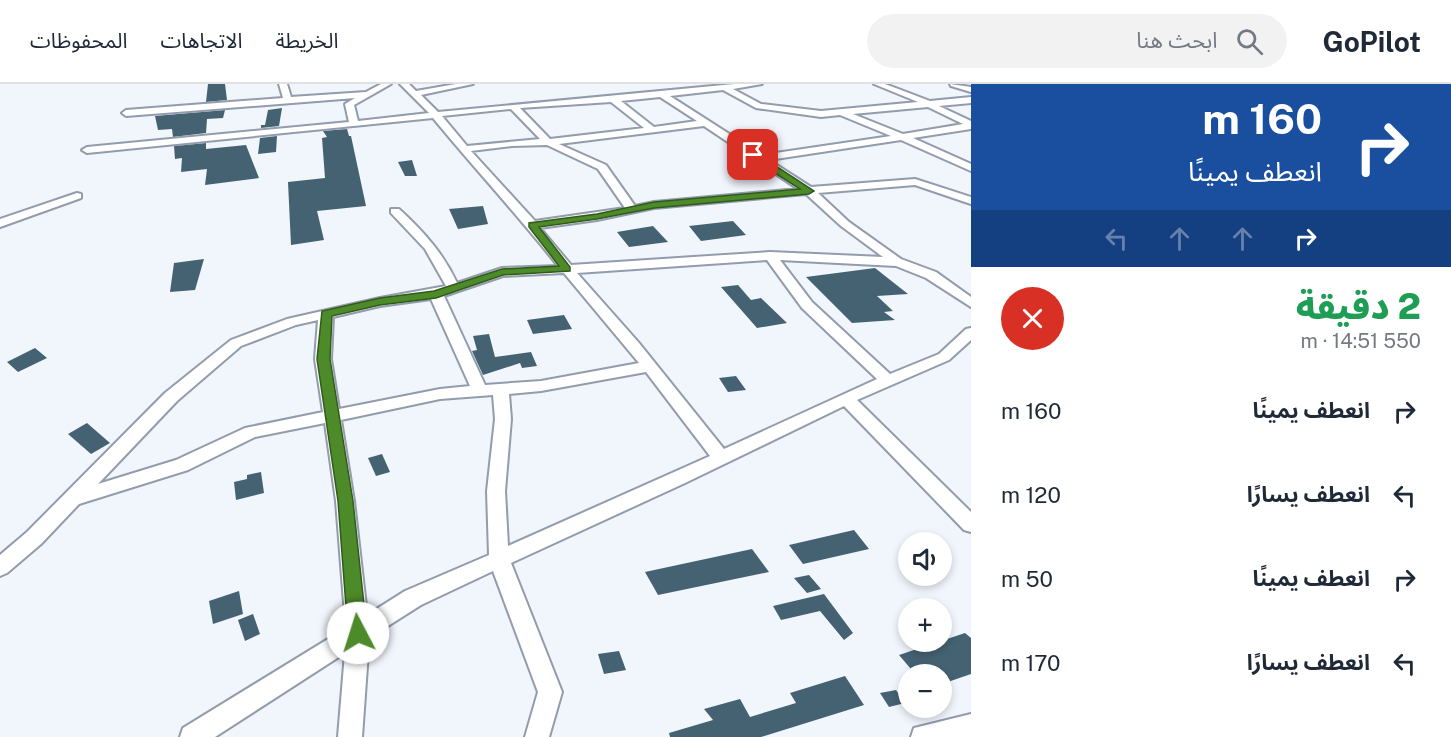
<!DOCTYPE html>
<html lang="ar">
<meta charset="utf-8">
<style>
:root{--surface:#fff;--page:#f2f2f3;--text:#1f2937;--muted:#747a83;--line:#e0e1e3}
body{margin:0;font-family:"Public Sans","Noto Sans Arabic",sans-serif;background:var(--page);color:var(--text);direction:rtl;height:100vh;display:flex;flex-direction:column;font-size:22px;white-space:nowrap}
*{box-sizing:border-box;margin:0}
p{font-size:20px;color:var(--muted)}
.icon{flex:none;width:33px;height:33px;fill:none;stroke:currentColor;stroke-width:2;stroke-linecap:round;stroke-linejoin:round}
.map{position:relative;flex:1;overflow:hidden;direction:ltr}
.drawer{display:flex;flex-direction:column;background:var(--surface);width:480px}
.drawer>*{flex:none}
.guide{background:#1a4fa0;color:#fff;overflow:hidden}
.fabs{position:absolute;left:898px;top:448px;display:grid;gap:12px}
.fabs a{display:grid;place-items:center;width:54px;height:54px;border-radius:50%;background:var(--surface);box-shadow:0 3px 9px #0003;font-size:30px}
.pin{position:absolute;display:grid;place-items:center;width:51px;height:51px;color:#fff;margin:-26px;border-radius:12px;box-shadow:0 3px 9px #0006}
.me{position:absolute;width:66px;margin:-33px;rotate:355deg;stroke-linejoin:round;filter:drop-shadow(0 0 4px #0008)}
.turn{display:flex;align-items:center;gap:21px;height:126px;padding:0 30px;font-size:27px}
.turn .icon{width:78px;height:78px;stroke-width:2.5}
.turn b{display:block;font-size:42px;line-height:51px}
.lanes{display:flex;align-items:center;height:57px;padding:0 30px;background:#0003;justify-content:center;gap:30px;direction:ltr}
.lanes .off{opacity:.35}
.round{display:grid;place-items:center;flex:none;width:63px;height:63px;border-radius:32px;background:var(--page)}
.summary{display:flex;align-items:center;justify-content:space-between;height:102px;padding:0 30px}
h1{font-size:36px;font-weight:800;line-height:45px;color:#1e9e55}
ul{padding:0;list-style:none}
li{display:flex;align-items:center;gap:18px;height:84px;padding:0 30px}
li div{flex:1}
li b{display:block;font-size:22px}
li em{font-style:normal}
header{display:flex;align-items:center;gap:36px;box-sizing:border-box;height:84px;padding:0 30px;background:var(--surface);border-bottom:2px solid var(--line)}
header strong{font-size:28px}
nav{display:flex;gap:33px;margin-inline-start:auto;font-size:21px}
.search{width:420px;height:54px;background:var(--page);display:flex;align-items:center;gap:15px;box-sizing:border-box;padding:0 21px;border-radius:33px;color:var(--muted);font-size:22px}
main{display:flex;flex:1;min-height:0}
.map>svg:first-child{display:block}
.building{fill:#456273}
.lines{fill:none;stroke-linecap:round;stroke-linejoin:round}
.street-casing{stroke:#929cac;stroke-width:4}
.street{fill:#fff;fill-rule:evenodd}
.route{fill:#4d8a29;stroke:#325a1b;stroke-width:1.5}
</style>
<header>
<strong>GoPilot</strong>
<div class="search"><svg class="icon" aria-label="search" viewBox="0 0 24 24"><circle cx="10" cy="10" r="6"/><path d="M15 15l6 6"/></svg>ابحث هنا</div>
<nav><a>الخريطة</a><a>الاتجاهات</a><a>المحفوظات</a></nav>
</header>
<main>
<section class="drawer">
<div class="guide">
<div class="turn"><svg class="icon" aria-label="right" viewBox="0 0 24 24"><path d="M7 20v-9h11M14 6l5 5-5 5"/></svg><div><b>160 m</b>انعطف يمينًا</div></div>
<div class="lanes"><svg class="icon off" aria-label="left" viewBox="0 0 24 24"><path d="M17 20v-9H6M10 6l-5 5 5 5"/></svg><svg class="icon off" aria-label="ahead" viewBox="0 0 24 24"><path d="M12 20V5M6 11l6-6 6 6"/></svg><svg class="icon off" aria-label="ahead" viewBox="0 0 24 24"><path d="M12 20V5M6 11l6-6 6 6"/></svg><svg class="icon" aria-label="right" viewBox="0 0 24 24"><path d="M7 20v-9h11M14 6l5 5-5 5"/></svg></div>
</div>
<div class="summary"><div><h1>2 دقيقة</h1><p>550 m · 14:51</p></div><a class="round" style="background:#d93025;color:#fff"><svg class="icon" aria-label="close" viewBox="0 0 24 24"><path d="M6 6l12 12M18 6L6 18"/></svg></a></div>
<ul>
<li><svg class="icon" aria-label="right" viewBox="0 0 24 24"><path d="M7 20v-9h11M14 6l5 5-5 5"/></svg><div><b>انعطف يمينًا</b></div><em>160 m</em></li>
<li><svg class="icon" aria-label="left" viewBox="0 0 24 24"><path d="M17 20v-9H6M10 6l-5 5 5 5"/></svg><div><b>انعطف يسارًا</b></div><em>120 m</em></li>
<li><svg class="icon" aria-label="right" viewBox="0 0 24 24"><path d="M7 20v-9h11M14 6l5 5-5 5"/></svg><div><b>انعطف يمينًا</b></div><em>50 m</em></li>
<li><svg class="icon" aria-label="left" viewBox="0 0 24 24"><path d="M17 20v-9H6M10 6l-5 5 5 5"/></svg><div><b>انعطف يسارًا</b></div><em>170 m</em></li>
</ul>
</section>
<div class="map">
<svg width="971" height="653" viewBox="0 0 971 653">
<rect width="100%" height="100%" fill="#f1f5fc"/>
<!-- building -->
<g class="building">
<path d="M 208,0 L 225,0 L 227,16 L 206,18 Z"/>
<path d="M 282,24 L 279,42 L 261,44 L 261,41 L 265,41 L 268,26 Z"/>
<path d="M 225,26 L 223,34 L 207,35 L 206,49 L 173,53 L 172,45 L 158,46 L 155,32 Z"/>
<path d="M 347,45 L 349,52 L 351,52 L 366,122 L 317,127 L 324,156 L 291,161 L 288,98 L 325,94 L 322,54 L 327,53 L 323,47 Z"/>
<path d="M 277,52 L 276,68 L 258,70 L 260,54 Z"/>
<path d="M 206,59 L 206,65 L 246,61 L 259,94 L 205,101 L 207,85 L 181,88 L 182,74 L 175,75 L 174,62 Z"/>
<path d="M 412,76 L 417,92 L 405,92 L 398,78 Z"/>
<path d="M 483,122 L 488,140 L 458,145 L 449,125 Z"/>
<path d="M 733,137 L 746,151 L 701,157 L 689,142 Z"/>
<path d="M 653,142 L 668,158 L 629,163 L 617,148 Z"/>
<path d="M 204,175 L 195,206 L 170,208 L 174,179 Z"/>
<path d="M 875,184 L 908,210 L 877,212 L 893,227 L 884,228 L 895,236 L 852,239 L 806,193 Z"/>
<path d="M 738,201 L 751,216 L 761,214 L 787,239 L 757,244 L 721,203 Z"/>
<path d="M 564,231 L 572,245 L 533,250 L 527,236 Z"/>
<path d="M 489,250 L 495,273 L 531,268 L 537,282 L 522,284 L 520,279 L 483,291 L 472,267 L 477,266 L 473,252 Z"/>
<path d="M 35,264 L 47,274 L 18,288 L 7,278 Z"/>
<path d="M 736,292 L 746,306 L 728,308 L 719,294 Z"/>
<path d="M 87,339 L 110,359 L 91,370 L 68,350 Z"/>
<path d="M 382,370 L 390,388 L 376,392 L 368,374 Z"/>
<path d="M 261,388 L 264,409 L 236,416 L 234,398 L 247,395 L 247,391 Z"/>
<path d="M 854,446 L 869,465 L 803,480 L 789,461 Z"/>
<path d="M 752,465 L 769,488 L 658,511 L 645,488 Z"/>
<path d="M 809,491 L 821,505 L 807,509 L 794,494 Z"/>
<path d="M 239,507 L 243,530 L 213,540 L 209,517 Z"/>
<path d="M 824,510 L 853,549 L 844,556 L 820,527 L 781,536 L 773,522 Z"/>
<path d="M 253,530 L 260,550 L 245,557 L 238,536 Z"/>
<path d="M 965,549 L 971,554 L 971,590 L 942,600 L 942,591 L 916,591 L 899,571 Z"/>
<path d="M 619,567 L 626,586 L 604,590 L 598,570 Z"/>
<path d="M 845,592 L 864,621 L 761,653 L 670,653 L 669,649 L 713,636 L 704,625 L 740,615 L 750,633 L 796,619 L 790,609 Z"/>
<path d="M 896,606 L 905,619 L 889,623 L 880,609 Z"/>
</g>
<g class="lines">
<!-- street casing -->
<g class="street-casing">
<g id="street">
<path d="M 279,0 L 287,0 L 291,13 L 366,8 L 381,0 L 391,0 L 354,21 L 358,37 L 429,29 L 400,0 L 409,0 L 416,7 L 456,0 L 473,0 L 421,11 L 438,28 L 734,0 L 762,0 L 733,5 L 761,20 L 821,27 L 918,18 L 874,0 L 885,0 L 930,17 L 971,13 L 971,19 L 939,22 L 971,37 L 971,45 L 913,54 L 971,80 L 971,87 L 901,56 L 769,76 L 811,103 L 915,95 L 971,113 L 971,120 L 915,101 L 818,109 L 849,138 L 901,175 L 936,188 L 971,213 L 971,223 L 926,194 L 896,182 L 780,176 L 812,218 L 890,290 L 939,270 L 966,245 L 971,244 L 971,256 L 949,276 L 857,316 L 971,428 L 971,448 L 964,446 L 844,322 L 685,399 L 511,479 L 562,608 L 549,653 L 525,653 L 538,608 L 493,487 L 421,521 L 369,554 L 362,653 L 338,653 L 345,569 L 215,653 L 180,653 L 183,644 L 346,544 L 336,417 L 325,339 L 255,353 L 188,386 L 79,420 L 41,460 L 7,489 L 0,492 L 0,471 L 27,448 L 165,309 L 231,256 L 287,235 L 380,214 L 446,202 L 425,165 L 391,129 L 391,125 L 399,125 C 423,147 443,169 457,199 L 502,184 L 558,182 C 518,131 474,84 433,34 L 87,69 L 82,66 L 87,63 L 349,38 L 345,20 L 355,14 L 126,32 L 122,29 L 126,26 L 283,14 ZM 723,6 L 756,24 L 821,33 L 840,31 L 891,52 L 762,71 L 670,12 ZM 660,13 L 697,37 L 654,43 L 621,17 ZM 611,18 L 644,44 L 550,55 L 520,24 ZM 928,23 L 963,40 L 903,50 L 853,30 ZM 511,25 L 540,55 L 467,62 L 442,32 ZM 704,42 L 798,105 L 654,118 L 635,122 L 606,81 L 559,60 ZM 547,61 L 598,85 L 625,124 L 535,137 L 471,67 L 512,62 ZM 806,110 L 841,142 L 883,173 L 770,168 L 571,181 L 540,144 L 597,136 L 654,124 ZM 767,176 L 802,224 L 877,295 L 724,365 L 639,259 L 577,189 ZM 564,189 L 639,279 L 541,297 L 485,301 L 444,212 L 503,192 ZM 431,215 L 470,302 L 440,305 L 339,325 L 331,275 L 333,233 L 380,222 ZM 318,236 L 315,275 L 323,328 L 245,344 L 176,376 L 98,400 L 177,317 L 241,262 L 296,241 ZM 646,288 L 710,372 L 508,462 L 505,407 L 511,335 L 509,310 L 541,307 ZM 493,311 L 495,335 L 487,407 L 489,471 L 405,507 L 367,531 L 354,417 L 341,336 L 440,315 Z"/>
<path d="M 950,0 L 971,3 L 971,8 L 951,2 Z"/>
<path d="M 77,109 L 81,110 L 81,114 L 0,143 L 0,135 Z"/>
<path d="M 971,630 L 971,653 L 911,653 L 914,644 Z"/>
</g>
</g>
<!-- street -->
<use href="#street" class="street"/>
</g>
<!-- route -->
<path class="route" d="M 750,69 L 756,69 L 814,107 L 809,110 L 654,124 L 597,135 L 539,143 L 570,183 L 570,187 L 503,191 L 436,214 L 380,221 L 332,232 L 330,275 L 353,417 L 367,549 L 364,555 L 358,558 L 351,555 L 348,549 L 338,417 L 317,275 L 322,227 L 380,214 L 434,207 L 502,185 L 559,182 L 529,143 L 529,139 L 597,130 L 654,118 L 800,105 L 750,73 Z"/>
</svg>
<div class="fabs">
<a><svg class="icon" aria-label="sound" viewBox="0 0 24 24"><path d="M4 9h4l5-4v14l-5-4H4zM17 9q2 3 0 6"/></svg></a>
<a>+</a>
<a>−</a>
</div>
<div class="pin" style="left:753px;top:71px;background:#d93025"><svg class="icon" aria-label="arrive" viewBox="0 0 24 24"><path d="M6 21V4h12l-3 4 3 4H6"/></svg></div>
<svg class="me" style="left:358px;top:549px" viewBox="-20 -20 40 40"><circle r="19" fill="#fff"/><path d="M0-13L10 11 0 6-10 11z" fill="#4d8a29"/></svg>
</div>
</main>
